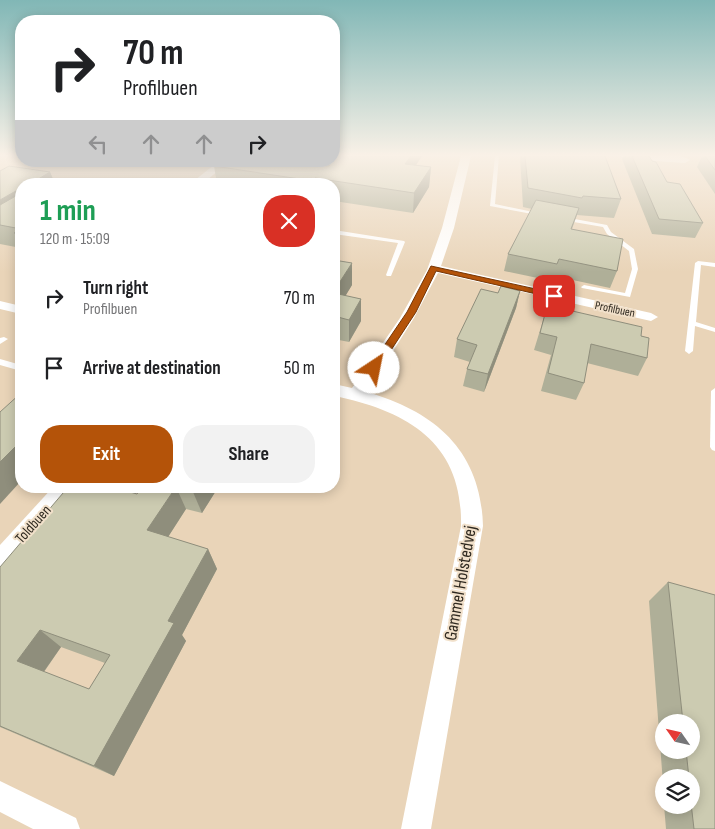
<!DOCTYPE html>
<meta charset="utf-8">
<style>
:root{--surface:#fff;--page:#f2f2f2;--text:#202124;--muted:#757577;--accent:#b45309}
body{margin:0;font-family:"Sofia Sans Condensed",sans-serif;background:var(--page);color:var(--text);height:100vh;display:flex;flex-direction:column;font-size:19px;white-space:nowrap}
*{box-sizing:border-box;margin:0}
p{font-size:16px;color:var(--muted)}
.icon{flex:none;width:28px;height:28px;fill:none;stroke:currentColor;stroke-width:2;stroke-linecap:round;stroke-linejoin:round}
.map{position:relative;flex:1;overflow:hidden}
.side{position:absolute;left:15px;top:178px;width:325px;height:315px;display:flex;flex-direction:column;background:var(--surface);border-radius:20px;box-shadow:0 2px 12px #0003}
.side>*{flex:none}
.banner{position:absolute;left:15px;top:15px;width:325px;height:152px;border-radius:20px;box-shadow:0 2px 12px #0003;background:#fff;color:var(--text);overflow:hidden}
.needle{width:32px;rotate:304deg}
.fabs{position:absolute;left:655px;top:714px;display:grid;gap:10px}
.fabs a{display:grid;place-items:center;width:45px;height:45px;border-radius:50%;background:var(--surface);box-shadow:0 2px 12px #0003;font-size:25px}
.pin{position:absolute;display:grid;place-items:center;width:42px;height:42px;color:#fff;margin:-21px;border-radius:10px;box-shadow:0 2px 8px #0006}
.me{position:absolute;width:55px;margin:-28px;rotate:34deg;stroke-linejoin:round;filter:drop-shadow(0 0 4px #0008)}
.turn{display:flex;align-items:center;gap:18px;height:105px;padding:0 25px;font-size:22px}
.turn .icon{width:65px;height:65px;stroke-width:2.5}
.turn b{display:block;font-size:35px;line-height:42px}
.lanes{display:flex;align-items:center;height:48px;padding:0 25px;background:#0003;justify-content:center;gap:25px;direction:ltr}
.lanes .off{opacity:.35}
.round{display:grid;place-items:center;flex:none;width:52px;height:52px;border-radius:20px;background:var(--page)}
.headline{display:flex;align-items:center;justify-content:space-between;height:85px;padding:0 25px}
h1{font-size:30px;font-weight:700;line-height:38px;color:#1e9e55}
.action{display:flex;gap:10px;margin-top:auto;padding:10px 25px}
.action a{flex:1;height:58px;border-radius:20px;background:var(--accent);color:#fff;font-size:20px;font-weight:700;line-height:58px;text-align:center}
.action a+a{background:var(--page);color:var(--text)}
ul{padding:0;list-style:none}
li{display:flex;align-items:center;gap:15px;height:70px;padding:0 25px}
li div{flex:1}
li b{display:block;font-size:19px}
li em{font-style:normal}
.map>svg:first-child{display:block}
.built{fill:#e9d4b8;fill-rule:evenodd}
.lines{fill:none;stroke-linecap:round;stroke-linejoin:round}
.service{fill:#fff;fill-rule:evenodd}
.minor{fill:#fff;fill-rule:evenodd}
.wall{fill:#afaf98;fill-rule:evenodd}
.shaded-wall{fill:#8f8e7c}
.building{fill:#cccbb1;stroke:#8f8e7c;fill-rule:evenodd}
.route{fill:#b45309;stroke:#753606}
.labels{text-anchor:middle;stroke-width:4;stroke-linejoin:round;paint-order:stroke}
.far-street-label{font-size:12px;fill:#2f2920;stroke:#f1e0ca}
.street-label{font-size:15px;fill:#2f2920;stroke:#f1e0ca}
.near-street-label{font-size:18px;fill:#2f2920;stroke:#f1e0ca}
</style>
<div class="map">
<svg width="715" height="829" viewBox="0 0 715 829">
<rect width="100%" height="100%" fill="#f1e0ca"/>
<!-- built -->
<path class="built" d="M 0,156 L 21,156 L 21,161 L 334,161 L 334,156 L 715,156 L 715,829 L 0,829 ZM 21,184 L 334,184 L 334,486 L 21,486 ZM 664,722 L 691,722 L 691,750 L 664,750 ZM 664,778 L 691,778 L 691,805 L 664,805 Z"/>
<g class="lines">
<!-- service -->
<g class="service">
<path d="M 495,156 L 499,156 L 495,204 L 543,214 L 543,216 L 490,206 Z"/>
<path d="M 564,217 L 607,225 L 611,232 L 634,249 L 638,269 L 630,297 L 582,288 L 581,287 L 584,285 L 625,293 L 632,269 L 629,251 L 607,234 L 603,227 L 562,220 L 561,219 Z"/>
<path d="M 334,230 L 404,241 L 405,242 L 391,276 L 387,276 L 386,275 L 398,243 L 334,234 Z"/>
<path d="M 698,261 L 715,263 L 715,267 L 701,265 L 696,322 L 715,328 L 715,332 L 695,326 L 693,351 L 689,354 L 685,351 L 695,263 Z"/>
<path d="M 4,337 L 8,339 L 0,344 L 0,338 Z"/>
<path d="M 0,359 L 21,365 L 21,371 L 0,365 Z"/>
<path d="M 715,388 L 715,451 L 712,450 L 710,447 L 711,391 Z"/>
</g>
<!-- minor -->
<g class="minor">
<path d="M 461,156 L 471,156 L 454,228 L 441,266 L 651,313 L 658,317 L 651,321 L 438,273 L 414,318 L 367,392 C 436,412 481,451 483,526 L 431,829 L 401,829 L 461,526 C 463,443 408,411 334,396 L 334,384 L 352,388 L 400,318 L 427,270 L 442,228 Z"/>
<path d="M 621,156 C 635,155 680,152 690,160 L 685,163 L 626,159 Z"/>
<path d="M 219,161 L 230,161 L 202,184 L 190,184 Z"/>
<path d="M 0,301 L 21,306 L 21,314 L 0,309 Z"/>
<path d="M 54,486 L 77,486 L 8,568 L 0,571 L 0,545 Z"/>
<path d="M 0,781 L 76,818 L 80,829 L 33,829 L 0,812 Z"/>
</g>
</g>
<!-- wall -->
<g class="wall">
<path d="M 334,156 L 422,156 L 416,165 L 431,167 L 429,187 L 413,213 L 334,201 L 334,184 L 217,184 L 214,166 Z"/>
<path d="M 520,156 L 605,156 L 621,199 L 614,218 L 577,215 L 572,229 L 617,271 L 610,288 L 554,276 L 552,281 L 504,271 L 508,254 L 532,209 L 523,207 Z"/>
<path d="M 623,156 L 649,156 L 667,182 L 703,223 L 695,238 L 652,234 L 622,159 Z"/>
<path d="M 702,156 L 715,156 L 715,194 L 697,167 Z"/>
<path d="M 0,171 L 50,172 L 55,184 L 21,184 L 21,248 L 0,244 Z"/>
<path d="M 334,260 L 352,263 L 352,285 L 345,296 L 361,299 L 361,321 L 349,342 L 334,339 Z"/>
<path d="M 520,291 L 516,308 L 484,392 L 463,386 L 467,369 L 470,362 L 454,357 L 457,339 L 498,293 Z"/>
<path d="M 545,314 L 641,336 L 647,358 L 638,376 L 587,363 L 584,383 L 576,400 L 541,391 L 551,355 L 534,350 Z"/>
<path d="M 143,486 L 219,486 L 202,513 L 186,509 L 168,537 L 208,549 L 217,569 L 182,635 L 186,641 L 114,776 L 0,727 L 0,567 L 137,494 ZM 61,647 L 105,663 L 89,689 L 44,672 Z"/>
<path d="M 668,582 L 715,829 L 666,829 L 664,805 L 691,805 L 691,778 L 664,778 L 664,796 L 649,601 ZM 664,722 L 691,722 L 691,750 L 664,750 Z"/>
</g>
<!-- shaded-wall -->
<g class="shaded-wall">
<path d="M 334,156 L 335,167 L 321,166 L 324,161 L 334,161 Z"/>
<path d="M 411,156 L 422,156 L 404,183 L 405,164 Z"/>
<path d="M 431,167 L 429,187 L 413,213 L 414,193 Z"/>
<path d="M 50,172 L 55,184 L 30,184 Z"/>
<path d="M 315,178 L 316,184 L 313,184 L 313,181 Z"/>
<path d="M 21,188 L 21,214 L 0,213 L 0,200 Z"/>
<path d="M 352,263 L 352,285 L 334,315 L 334,291 Z"/>
<path d="M 520,291 L 516,308 L 484,392 L 488,374 Z"/>
<path d="M 361,299 L 361,321 L 349,342 L 349,320 Z"/>
<path d="M 21,441 L 21,481 L 0,504 L 0,462 Z"/>
<path d="M 197,486 L 219,486 L 202,513 L 193,492 Z"/>
<path d="M 176,487 L 186,509 L 159,551 L 147,530 Z"/>
<path d="M 208,549 L 217,569 L 182,635 L 186,641 L 114,776 L 94,766 L 168,621 Z"/>
<path d="M 40,630 L 61,647 L 40,677 L 17,661 Z"/>
</g>
<!-- building -->
<g class="building">
<path d="M 336,156 L 411,156 L 405,164 L 431,167 L 414,193 L 315,178 L 313,181 L 214,166 L 221,161 L 324,161 L 321,166 L 329,166 L 332,161 L 334,161 L 334,159 Z"/>
<path d="M 525,156 L 605,156 L 621,199 L 583,196 L 582,198 L 528,188 Z"/>
<path d="M 632,156 L 649,156 L 652,161 L 656,162 L 667,182 L 680,184 L 703,223 L 659,219 Z"/>
<path d="M 705,156 L 715,156 L 715,170 Z"/>
<path d="M 9,166 L 50,172 L 30,184 L 21,184 L 21,188 L 0,200 L 0,171 Z"/>
<path d="M 21,193 L 21,234 L 14,233 L 21,229 L 0,225 L 0,205 Z"/>
<path d="M 536,200 L 579,208 L 571,229 L 623,239 L 617,271 L 559,259 L 557,264 L 508,254 Z"/>
<path d="M 334,260 L 352,263 L 334,291 Z"/>
<path d="M 501,286 L 520,291 L 488,374 L 467,369 L 477,345 L 457,339 L 481,289 L 498,293 Z"/>
<path d="M 334,293 L 361,299 L 349,320 L 334,316 Z"/>
<path d="M 555,307 L 642,327 L 641,336 L 649,338 L 647,358 L 591,344 L 584,383 L 548,373 L 557,337 L 540,333 L 545,314 L 553,315 Z"/>
<path d="M 21,393 L 21,441 L 0,462 L 0,412 Z"/>
<path d="M 69,486 L 110,486 L 137,494 L 143,486 L 197,486 L 193,492 L 176,487 L 147,530 L 208,549 L 168,621 L 174,623 L 94,766 L 0,726 L 0,567 ZM 40,630 L 110,655 L 89,689 L 17,661 Z"/>
<path d="M 668,582 L 715,595 L 715,829 L 694,829 L 691,803 L 691,778 L 689,778 L 686,750 L 691,750 L 691,722 L 683,722 Z"/>
</g>
<!-- sky -->
<linearGradient id="sky" x2="0" y2="1"><stop stop-color="#81b7b6"/><stop offset="0.57" stop-color="#f9f1e7"/><stop offset="1" stop-color="#f9f1e7" stop-opacity="0"/></linearGradient>
<rect width="715" height="272" fill="url(#sky)"/>
<!-- route -->
<path class="route" d="M 431,266 L 554,293 L 558,296 L 554,298 L 436,271 L 416,312 L 378,370 L 371,370 L 369,368 L 407,312 Z"/>
<g class="labels">
<!-- far-street labels -->
<g class="far-street-label">
<text transform="translate(615 309) rotate(12)" y="4">Profilbuen</text>
</g>
<!-- street labels -->
<g class="street-label">
<text transform="translate(33 524) rotate(-48)" y="5">Toldbuen</text>
</g>
<!-- near-street labels -->
<g class="near-street-label">
<text transform="translate(460 583) rotate(-80)" y="6">Gammel Holstedvej</text>
</g>
</g>
</svg>
<div class="fabs">
<a><svg class="needle" viewBox="-14 -14 28 28"><path d="M0-13l5 13h-10z" fill="#e53935"/><path d="M0 13l5-13h-10z" fill="#757577"/></svg></a>
<a><svg class="icon" aria-label="layers" viewBox="0 0 24 24"><path d="M12 4l9 5-9 5-9-5zM3 14l9 5 9-5"/></svg></a>
</div>
<div class="pin" style="left:554px;top:296px;background:#d93025"><svg class="icon" aria-label="arrive" viewBox="0 0 24 24"><path d="M6 21V4h12l-3 4 3 4H6"/></svg></div>
<svg class="me" style="left:374px;top:368px" viewBox="-20 -20 40 40"><circle r="19" fill="#fff"/><path d="M0-13L10 11 0 6-10 11z" fill="#b45309"/></svg>
<div class="banner">
<div class="turn"><svg class="icon" aria-label="right" viewBox="0 0 24 24"><path d="M7 20v-9h11M14 6l5 5-5 5"/></svg><div><b>70 m</b>Profilbuen</div></div>
<div class="lanes"><svg class="icon off" aria-label="left" viewBox="0 0 24 24"><path d="M17 20v-9H6M10 6l-5 5 5 5"/></svg><svg class="icon off" aria-label="ahead" viewBox="0 0 24 24"><path d="M12 20V5M6 11l6-6 6 6"/></svg><svg class="icon off" aria-label="ahead" viewBox="0 0 24 24"><path d="M12 20V5M6 11l6-6 6 6"/></svg><svg class="icon" aria-label="right" viewBox="0 0 24 24"><path d="M7 20v-9h11M14 6l5 5-5 5"/></svg></div>
</div>
<section class="side">
<div class="headline"><div><h1>1 min</h1><p>120 m · 15:09</p></div><a class="round" style="background:#d93025;color:#fff"><svg class="icon" aria-label="close" viewBox="0 0 24 24"><path d="M6 6l12 12M18 6L6 18"/></svg></a></div>
<ul>
<li><svg class="icon" aria-label="right" viewBox="0 0 24 24"><path d="M7 20v-9h11M14 6l5 5-5 5"/></svg><div><b>Turn right</b><p>Profilbuen</p></div><em>70 m</em></li>
<li><svg class="icon" aria-label="arrive" viewBox="0 0 24 24"><path d="M6 21V4h12l-3 4 3 4H6"/></svg><div><b>Arrive at destination</b></div><em>50 m</em></li>
</ul>
<div class="action"><a>Exit</a><a>Share</a></div>
</section>
</div>
